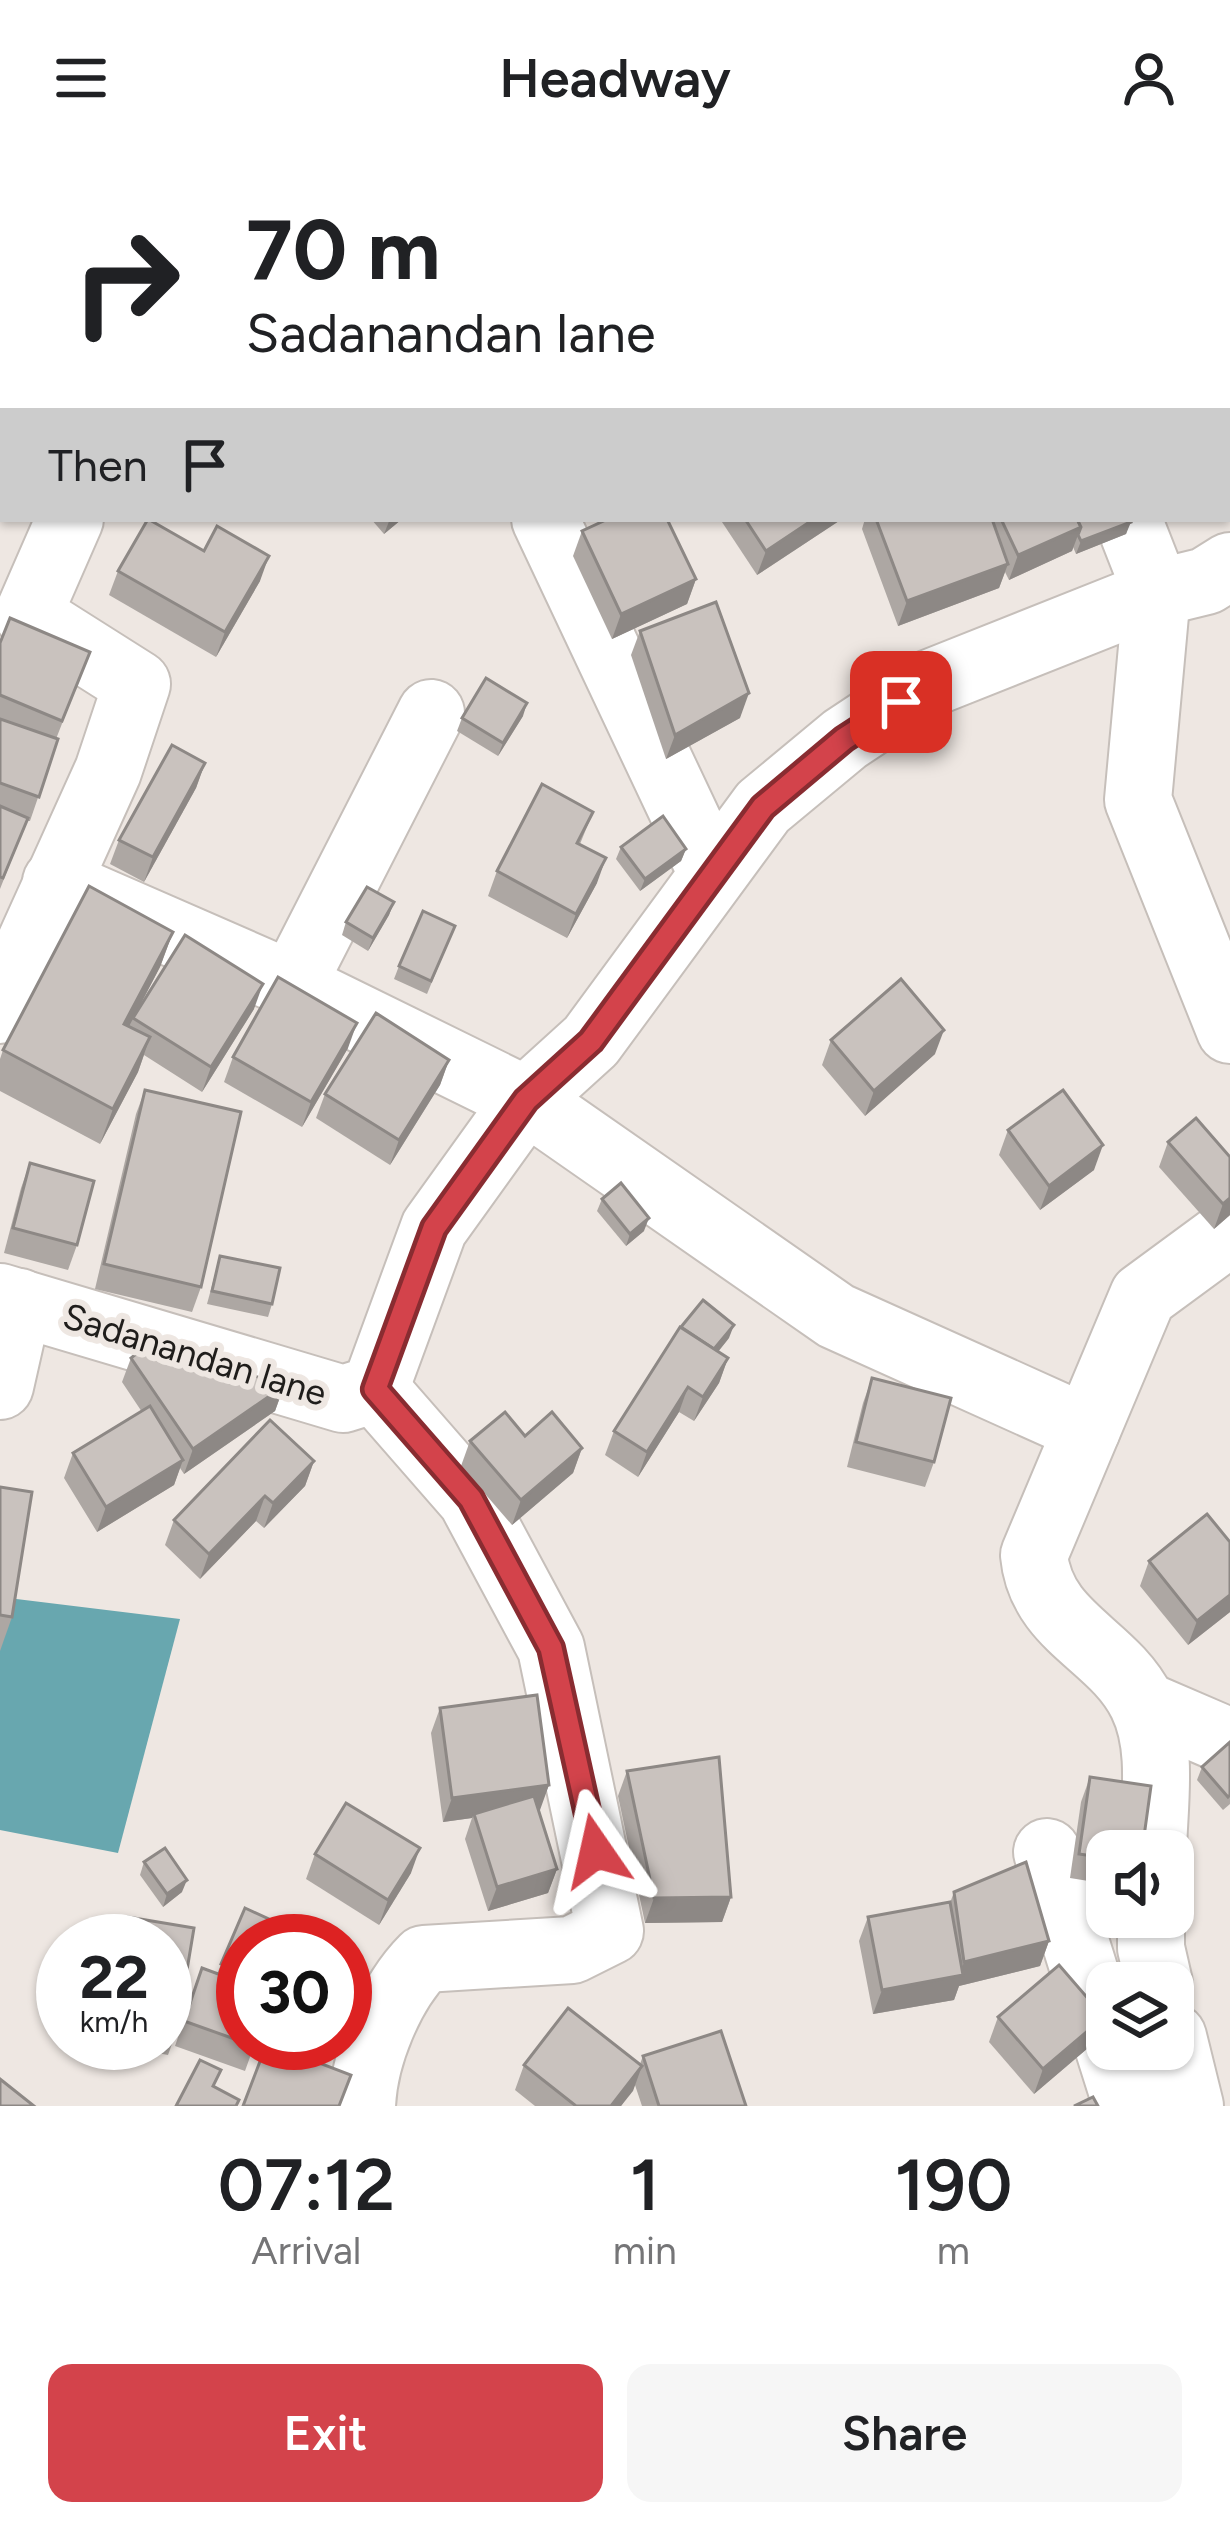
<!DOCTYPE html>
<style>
:root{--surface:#fff;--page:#f6f6f6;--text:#202124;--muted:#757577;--accent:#d3434b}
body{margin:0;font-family:Figtree,sans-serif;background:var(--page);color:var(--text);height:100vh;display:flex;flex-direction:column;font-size:45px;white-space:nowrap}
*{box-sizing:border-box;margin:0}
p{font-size:39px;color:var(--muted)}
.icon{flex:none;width:66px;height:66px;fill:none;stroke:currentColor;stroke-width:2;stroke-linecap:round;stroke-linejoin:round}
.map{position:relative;height:1950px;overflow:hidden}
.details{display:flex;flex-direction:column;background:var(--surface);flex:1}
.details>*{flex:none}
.hud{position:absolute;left:0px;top:0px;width:1230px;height:366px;box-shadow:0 3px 9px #0004;background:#fff;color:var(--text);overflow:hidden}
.fabs{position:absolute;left:1086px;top:1674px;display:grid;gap:24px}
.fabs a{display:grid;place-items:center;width:108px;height:108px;border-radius:24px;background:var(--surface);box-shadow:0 3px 9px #0004;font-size:60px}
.speed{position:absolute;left:36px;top:1758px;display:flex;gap:24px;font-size:60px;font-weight:700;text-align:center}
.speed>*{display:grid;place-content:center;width:156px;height:156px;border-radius:50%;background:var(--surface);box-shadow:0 3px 9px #0004;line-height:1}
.speed small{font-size:30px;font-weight:400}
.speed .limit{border:18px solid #d22;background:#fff;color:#111}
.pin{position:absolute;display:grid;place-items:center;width:102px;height:102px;color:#fff;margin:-51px;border-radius:24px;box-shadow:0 6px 18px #0006}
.me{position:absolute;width:132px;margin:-66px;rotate:349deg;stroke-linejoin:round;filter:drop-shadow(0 0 9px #0008)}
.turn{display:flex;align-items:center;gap:42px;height:252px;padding:0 48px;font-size:54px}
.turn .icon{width:156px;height:156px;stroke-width:2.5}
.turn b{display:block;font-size:84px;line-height:102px}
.then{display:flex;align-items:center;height:114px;padding:0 48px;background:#0003;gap:24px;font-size:45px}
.eta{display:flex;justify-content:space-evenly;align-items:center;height:204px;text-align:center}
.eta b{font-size:72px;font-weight:600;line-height:84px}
.cta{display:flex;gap:24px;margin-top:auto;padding:24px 48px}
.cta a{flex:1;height:138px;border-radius:24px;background:var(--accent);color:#fff;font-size:48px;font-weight:600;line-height:138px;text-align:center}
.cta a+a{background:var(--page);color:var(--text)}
header{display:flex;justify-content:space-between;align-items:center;height:156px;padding:0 48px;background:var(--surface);font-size:54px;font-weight:600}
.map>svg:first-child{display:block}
.water{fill:#68a7af}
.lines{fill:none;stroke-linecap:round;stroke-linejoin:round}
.minor-casing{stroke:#c6bfba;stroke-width:70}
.minor{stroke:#fff;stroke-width:66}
.wall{fill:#ada7a3}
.shaded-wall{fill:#8d8885}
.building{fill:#c9c2be;stroke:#8d8885;stroke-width:3}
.route-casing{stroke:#892c31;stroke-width:30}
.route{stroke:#d3434b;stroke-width:21}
.labels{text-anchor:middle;stroke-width:12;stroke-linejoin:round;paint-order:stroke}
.street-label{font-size:36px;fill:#1f1d1b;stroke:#eee7e2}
</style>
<header><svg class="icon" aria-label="menu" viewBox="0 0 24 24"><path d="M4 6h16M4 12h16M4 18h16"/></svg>Headway<svg class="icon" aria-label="person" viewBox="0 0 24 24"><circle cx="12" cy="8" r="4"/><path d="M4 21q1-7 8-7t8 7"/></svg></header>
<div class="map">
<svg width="1230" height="1950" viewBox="0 0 1230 1950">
<rect width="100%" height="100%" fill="#eee7e2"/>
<!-- water -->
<path class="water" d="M 0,1441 L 180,1463 L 118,1697 L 0,1674 Z"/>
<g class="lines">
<!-- minor casing -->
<g class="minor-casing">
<g id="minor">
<path d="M 938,0 L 940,3"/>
<path d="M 0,2 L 3,5"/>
<path d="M 790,3 L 797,0"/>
<path d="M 0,233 L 3,234"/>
<path d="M 545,363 L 711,715"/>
<path d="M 1128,363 L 1157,437 L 1138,644 L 1230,874"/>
<path d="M 56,726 L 292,829 L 526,944 L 836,1160 L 1087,1273"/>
<path d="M 292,829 L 431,557"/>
<path d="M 0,854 L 108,615 L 137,528 L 28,459 L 70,363"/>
<path d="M 0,1141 L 343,1243 L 375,1233 L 434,1072 L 526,944 L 591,885 L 763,651 L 845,583 L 928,528 L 1157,437 L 1206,425 L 1230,410"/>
<path d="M 0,1230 L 19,1146"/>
<path d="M 1144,1549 L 1230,1586"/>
<path d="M 1153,1695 C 1154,1647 1164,1591 1142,1547 C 1113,1488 1041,1472 1034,1399 L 1143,1140 L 1230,1076"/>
<path d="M 1047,1696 L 1107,1887"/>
<path d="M 1151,1761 L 1151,1792 L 1159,1827"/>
<path d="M 1173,1881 L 1190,1950"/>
<path d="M 1109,1893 L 1127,1950"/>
<path d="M 362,1950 C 364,1901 390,1837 424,1803 L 572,1794 L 610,1775 L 551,1492 L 471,1343 L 375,1233"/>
</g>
</g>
<!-- minor -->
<use href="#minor" class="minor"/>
</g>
<!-- wall -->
<g class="wall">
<path d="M 434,0 L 573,0 L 575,3 L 435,3 Z"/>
<path d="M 977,0 L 1019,0 L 1014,3 L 979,3 Z"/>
<path d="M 1084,0 L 1125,0 L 1122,3 L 1087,3 Z"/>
<path d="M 0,54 L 3,57 L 3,183 L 0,181 Z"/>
<path d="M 371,363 L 402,363 L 384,378 Z"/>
<path d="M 720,363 L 842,363 L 757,419 Z"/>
<path d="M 865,363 L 1130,363 L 1126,378 L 1076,398 L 1073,391 L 1072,395 L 1009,424 L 1005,416 L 999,432 L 898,470 L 862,373 Z"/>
<path d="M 582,375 L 696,423 L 687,448 L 612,483 L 573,400 Z"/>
<path d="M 204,395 L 260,425 L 216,501 L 109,439 L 118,415 Z"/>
<path d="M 640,475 L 740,562 L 666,603 L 631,499 Z"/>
<path d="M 0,487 L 90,496 L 56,583 L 58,583 L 30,665 L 27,665 L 0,733 Z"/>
<path d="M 523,560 L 498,600 L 457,575 L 462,562 Z"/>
<path d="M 205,607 L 196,632 L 144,726 L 110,708 L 119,684 Z"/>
<path d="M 593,656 L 580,688 L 597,727 L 567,782 L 488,740 L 497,715 Z"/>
<path d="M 621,691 L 686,693 L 681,705 L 640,735 L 616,703 Z"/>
<path d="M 394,746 L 389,759 L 368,795 L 342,779 L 346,766 Z"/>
<path d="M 455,770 L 427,838 L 394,823 L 399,810 Z"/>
<path d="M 173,776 L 160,811 L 129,870 L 133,862 L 254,853 L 202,936 L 144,899 L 138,916 L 100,988 L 0,935 L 0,903 L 3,894 Z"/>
<path d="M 831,884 L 935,898 L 865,960 L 822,909 Z"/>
<path d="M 348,892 L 302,971 L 224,926 L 233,901 Z"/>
<path d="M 449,904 L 440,929 L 390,1009 L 316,962 L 325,938 Z"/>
<path d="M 145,934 L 201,1131 L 192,1156 L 95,1133 L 136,958 Z"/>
<path d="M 1008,974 L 1094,1014 L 1040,1054 L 999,999 Z"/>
<path d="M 1168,986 L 1230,1001 L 1230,1059 L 1214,1073 L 1159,1011 Z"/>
<path d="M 30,1007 L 77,1089 L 68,1114 L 4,1097 L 21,1032 Z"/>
<path d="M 602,1043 L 644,1075 L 626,1090 L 597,1055 Z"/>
<path d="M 220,1100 L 272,1148 L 268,1161 L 207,1148 Z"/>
<path d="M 729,1182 L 718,1196 L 728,1202 L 719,1227 L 694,1265 L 679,1256 L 638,1321 L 605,1299 L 614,1275 Z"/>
<path d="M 131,1202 L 284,1230 L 275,1255 L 184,1318 L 180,1312 L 174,1329 L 97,1376 L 64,1322 L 73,1297 L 142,1256 L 122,1226 Z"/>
<path d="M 872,1222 L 934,1306 L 925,1331 L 847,1311 L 863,1247 Z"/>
<path d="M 525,1280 L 582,1292 L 573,1317 L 512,1369 L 461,1310 L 470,1285 Z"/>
<path d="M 314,1305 L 305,1330 L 264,1372 L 256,1365 L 200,1423 L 165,1389 L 174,1364 Z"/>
<path d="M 0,1331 L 12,1461 L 0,1495 Z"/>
<path d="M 1230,1386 L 1230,1456 L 1188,1489 L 1140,1430 L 1149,1405 Z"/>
<path d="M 440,1552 L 549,1629 L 538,1654 L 557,1713 L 548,1737 L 488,1755 L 465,1683 L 472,1662 L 443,1666 L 431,1577 Z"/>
<path d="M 1230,1586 L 1230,1648 L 1223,1654 L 1197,1624 L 1202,1611 Z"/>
<path d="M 627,1615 L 731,1741 L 722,1766 L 645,1767 L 618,1640 Z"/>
<path d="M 1090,1621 L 1107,1695 L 1107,1728 L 1070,1722 L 1081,1646 Z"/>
<path d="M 315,1698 L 411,1717 L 379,1769 L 306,1723 Z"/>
<path d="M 144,1706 L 182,1736 L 163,1751 L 140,1719 Z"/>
<path d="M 954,1736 L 1049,1785 L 1040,1810 L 959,1830 L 954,1844 L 873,1858 L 859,1785 L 868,1761 L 950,1747 Z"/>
<path d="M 245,1752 L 243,1887 L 255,1887 L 245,1915 L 175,1890 L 202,1812 L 217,1818 Z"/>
<path d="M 128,1761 L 194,1772 L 177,1874 L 168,1899 L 104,1887 L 165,1887 L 165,1785 L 120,1785 Z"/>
<path d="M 998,1861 L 1104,1861 L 1095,1886 L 1034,1938 L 989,1886 Z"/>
<path d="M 643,1900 L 746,1950 L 642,1950 L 635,1929 L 621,1950 L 535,1950 L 515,1934 L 524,1909 L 640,1908 Z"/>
</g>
<!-- shaded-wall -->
<g class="shaded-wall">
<path d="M 999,0 L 1019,0 L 1014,3 L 998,3 Z"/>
<path d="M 390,363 L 402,363 L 384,378 Z"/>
<path d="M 814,363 L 842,363 L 757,419 L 766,395 Z"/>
<path d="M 1131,366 L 1126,378 L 1076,398 L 1081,385 Z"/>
<path d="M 1081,371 L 1072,395 L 1009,424 L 1018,399 Z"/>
<path d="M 269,400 L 260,425 L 216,501 L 225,476 Z"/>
<path d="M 1008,408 L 999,432 L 898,470 L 907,445 Z"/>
<path d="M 696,423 L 687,448 L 612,483 L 621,458 Z"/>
<path d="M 749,537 L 740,562 L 666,603 L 675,579 Z"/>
<path d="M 527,547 L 523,560 L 498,600 L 503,587 Z"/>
<path d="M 205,607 L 196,632 L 144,726 L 153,701 Z"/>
<path d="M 686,693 L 681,705 L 640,735 L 645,723 Z"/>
<path d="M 606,702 L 597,727 L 567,782 L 576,758 Z"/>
<path d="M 394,746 L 389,759 L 368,795 L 373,782 Z"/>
<path d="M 173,776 L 160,811 L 112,903 L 124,868 Z"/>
<path d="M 263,828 L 254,853 L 202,936 L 211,911 Z"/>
<path d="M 357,867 L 348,892 L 302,971 L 311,946 Z"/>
<path d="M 944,874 L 935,898 L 865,960 L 874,935 Z"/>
<path d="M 150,881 L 138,916 L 100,988 L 113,953 Z"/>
<path d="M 449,904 L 440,929 L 390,1009 L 399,984 Z"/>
<path d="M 1103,989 L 1094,1014 L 1040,1054 L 1049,1030 Z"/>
<path d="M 1230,1042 L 1230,1059 L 1214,1073 L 1223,1048 Z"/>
<path d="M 649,1062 L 644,1075 L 626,1090 L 630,1078 Z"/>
<path d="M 734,1169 L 729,1182 L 707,1209 L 712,1196 Z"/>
<path d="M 728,1202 L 719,1227 L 694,1265 L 703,1241 Z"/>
<path d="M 284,1230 L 275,1255 L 184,1318 L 193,1293 Z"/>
<path d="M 688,1231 L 679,1256 L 638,1321 L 647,1296 Z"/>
<path d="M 582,1292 L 573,1317 L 512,1369 L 521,1344 Z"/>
<path d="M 183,1304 L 174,1329 L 97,1376 L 106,1351 Z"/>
<path d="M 314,1305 L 305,1330 L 264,1372 L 273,1347 Z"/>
<path d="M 265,1340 L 256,1365 L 200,1423 L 209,1398 Z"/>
<path d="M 1230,1439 L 1230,1456 L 1188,1489 L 1197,1465 Z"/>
<path d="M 549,1629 L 540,1654 L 475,1662 L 474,1658 L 472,1662 L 443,1666 L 452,1642 Z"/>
<path d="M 420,1692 L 411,1717 L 379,1769 L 388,1744 Z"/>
<path d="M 557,1713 L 548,1737 L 488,1755 L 497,1731 Z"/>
<path d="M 187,1724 L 182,1736 L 163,1751 L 167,1738 Z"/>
<path d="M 731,1741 L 722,1766 L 645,1767 L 654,1742 Z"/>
<path d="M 1049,1785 L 1040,1810 L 959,1830 L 954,1844 L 873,1858 L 882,1834 L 959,1820 L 964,1806 Z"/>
<path d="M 1104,1861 L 1095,1886 L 1034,1938 L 1043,1913 Z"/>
<path d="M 642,1910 L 633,1935 L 621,1950 L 611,1950 Z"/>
</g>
<!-- building -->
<g class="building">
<path d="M 453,0 L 573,0 L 575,3 L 455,3 Z"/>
<path d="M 838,0 L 934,0 L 935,3 L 832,3 Z"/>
<path d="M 0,54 L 3,57 L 3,152 L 0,150 Z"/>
<path d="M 148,363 L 204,395 L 217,370 L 269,400 L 225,476 L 118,415 Z"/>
<path d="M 608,363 L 667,363 L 696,423 L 621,458 L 582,375 Z"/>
<path d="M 745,363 L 814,363 L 766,395 Z"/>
<path d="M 876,363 L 992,363 L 1008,408 L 907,445 Z"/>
<path d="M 1001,363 L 1077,363 L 1081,371 L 1018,399 Z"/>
<path d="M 1077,363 L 1130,363 L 1131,366 L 1081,385 L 1078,379 L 1081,371 Z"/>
<path d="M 716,446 L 749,537 L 675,579 L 640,475 Z"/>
<path d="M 10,462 L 90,496 L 62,565 L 0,539 L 0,487 Z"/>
<path d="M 486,522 L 527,547 L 503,587 L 462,562 Z"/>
<path d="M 0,563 L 58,583 L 39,641 L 0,627 Z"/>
<path d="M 172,589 L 205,607 L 153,701 L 119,684 Z"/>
<path d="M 542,628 L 593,656 L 577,687 L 606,702 L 576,758 L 497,715 Z"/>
<path d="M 0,650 L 28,662 L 3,722 L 0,721 Z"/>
<path d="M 663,660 L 686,693 L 645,723 L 621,691 Z"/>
<path d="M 89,730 L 173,776 L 124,868 L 150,881 L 113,953 L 3,894 Z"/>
<path d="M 367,731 L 394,746 L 373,782 L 346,766 Z"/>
<path d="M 423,755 L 455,770 L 431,825 L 399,810 Z"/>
<path d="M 185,779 L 263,828 L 211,911 L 133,862 Z"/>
<path d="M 278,821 L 357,867 L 311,946 L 233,901 Z"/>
<path d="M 901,823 L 944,874 L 874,935 L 831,884 Z"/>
<path d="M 376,857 L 449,904 L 399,984 L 325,938 Z"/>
<path d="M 145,934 L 241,956 L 201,1131 L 104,1108 Z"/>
<path d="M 1063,934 L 1103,989 L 1049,1030 L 1008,974 Z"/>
<path d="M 1196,962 L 1230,1001 L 1230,1042 L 1223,1048 L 1168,986 Z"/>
<path d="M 30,1007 L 94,1025 L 77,1089 L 13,1072 Z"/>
<path d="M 621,1027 L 649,1062 L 630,1078 L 602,1043 Z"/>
<path d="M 220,1100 L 280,1112 L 272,1148 L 212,1135 Z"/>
<path d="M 703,1144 L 734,1169 L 714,1193 L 681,1171 Z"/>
<path d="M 680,1171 L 728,1202 L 703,1241 L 688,1231 L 647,1296 L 614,1275 Z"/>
<path d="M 152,1185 L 284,1230 L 193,1293 L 131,1202 Z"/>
<path d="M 872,1222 L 951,1242 L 934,1306 L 856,1286 Z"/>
<path d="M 150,1250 L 183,1304 L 106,1351 L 73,1297 Z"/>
<path d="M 505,1256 L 525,1280 L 552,1256 L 582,1292 L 521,1344 L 470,1285 Z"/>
<path d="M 270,1264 L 314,1305 L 273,1347 L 265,1340 L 209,1398 L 174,1364 Z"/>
<path d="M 0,1331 L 32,1336 L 12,1461 L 0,1459 Z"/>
<path d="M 1207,1358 L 1230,1386 L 1230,1439 L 1197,1465 L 1149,1405 Z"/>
<path d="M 537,1539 L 549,1629 L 452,1642 L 440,1552 Z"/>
<path d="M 1230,1586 L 1230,1639 L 1228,1641 L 1202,1611 Z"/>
<path d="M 719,1601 L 731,1741 L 654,1742 L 627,1615 Z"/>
<path d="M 1090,1621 L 1151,1630 L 1142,1695 L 1107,1695 L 1107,1702 L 1079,1698 Z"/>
<path d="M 534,1640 L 557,1713 L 497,1731 L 474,1658 Z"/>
<path d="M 346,1647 L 420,1692 L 388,1744 L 315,1698 Z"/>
<path d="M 165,1692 L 187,1724 L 167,1738 L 144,1706 Z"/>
<path d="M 1026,1706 L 1049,1785 L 964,1806 L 954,1736 Z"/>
<path d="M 950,1746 L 963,1819 L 882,1834 L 868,1761 Z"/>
<path d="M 245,1752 L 317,1785 L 243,1785 L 243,1818 L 221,1808 Z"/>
<path d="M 128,1761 L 194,1772 L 177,1874 L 165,1872 L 165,1785 L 124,1785 Z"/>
<path d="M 1059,1809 L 1104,1861 L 1043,1913 L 998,1861 Z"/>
<path d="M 202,1812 L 243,1827 L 243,1886 L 184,1865 Z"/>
<path d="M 568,1852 L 642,1910 L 611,1950 L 576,1950 L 524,1909 Z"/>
<path d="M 721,1875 L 746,1950 L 659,1950 L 643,1900 Z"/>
<path d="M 267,1887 L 351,1919 L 339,1950 L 243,1950 Z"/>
<path d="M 200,1904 L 221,1914 L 213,1930 L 239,1944 L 236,1950 L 176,1950 Z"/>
<path d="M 0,1923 L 34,1950 L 0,1950 Z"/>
<path d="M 1093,1941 L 1098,1950 L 1074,1950 Z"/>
</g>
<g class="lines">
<!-- route casing -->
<g class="route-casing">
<path id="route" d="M 596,1695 L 551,1492 L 471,1343 L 375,1233 L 434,1072 L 526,944 L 591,885 L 763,651 L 844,583 L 901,546"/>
</g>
<!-- route -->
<use href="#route" class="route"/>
</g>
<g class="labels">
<!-- street labels -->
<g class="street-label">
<text transform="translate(195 1198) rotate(17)" y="13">Sadanandan lane</text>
</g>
</g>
</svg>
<div class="fabs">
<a><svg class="icon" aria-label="sound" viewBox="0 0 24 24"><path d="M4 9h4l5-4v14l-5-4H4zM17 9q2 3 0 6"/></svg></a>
<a><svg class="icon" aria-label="layers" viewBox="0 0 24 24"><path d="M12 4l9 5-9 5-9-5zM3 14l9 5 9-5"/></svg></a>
</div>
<div class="speed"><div>22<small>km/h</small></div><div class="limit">30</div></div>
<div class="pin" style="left:901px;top:546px;background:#d93025"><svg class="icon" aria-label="arrive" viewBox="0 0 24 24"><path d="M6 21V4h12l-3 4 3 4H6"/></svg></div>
<svg class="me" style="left:596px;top:1695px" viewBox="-20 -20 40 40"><path d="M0-17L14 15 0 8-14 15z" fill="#d3434b" stroke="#fff" stroke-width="4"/></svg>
<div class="hud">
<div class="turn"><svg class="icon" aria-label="right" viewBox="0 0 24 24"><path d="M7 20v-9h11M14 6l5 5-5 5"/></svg><div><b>70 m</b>Sadanandan lane</div></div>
<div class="then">Then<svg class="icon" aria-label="arrive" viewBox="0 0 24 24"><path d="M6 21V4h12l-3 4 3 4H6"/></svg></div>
</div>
</div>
<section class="details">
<div class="eta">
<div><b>07:12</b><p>Arrival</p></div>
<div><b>1</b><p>min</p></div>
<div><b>190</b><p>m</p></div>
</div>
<div class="cta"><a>Exit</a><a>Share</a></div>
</section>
